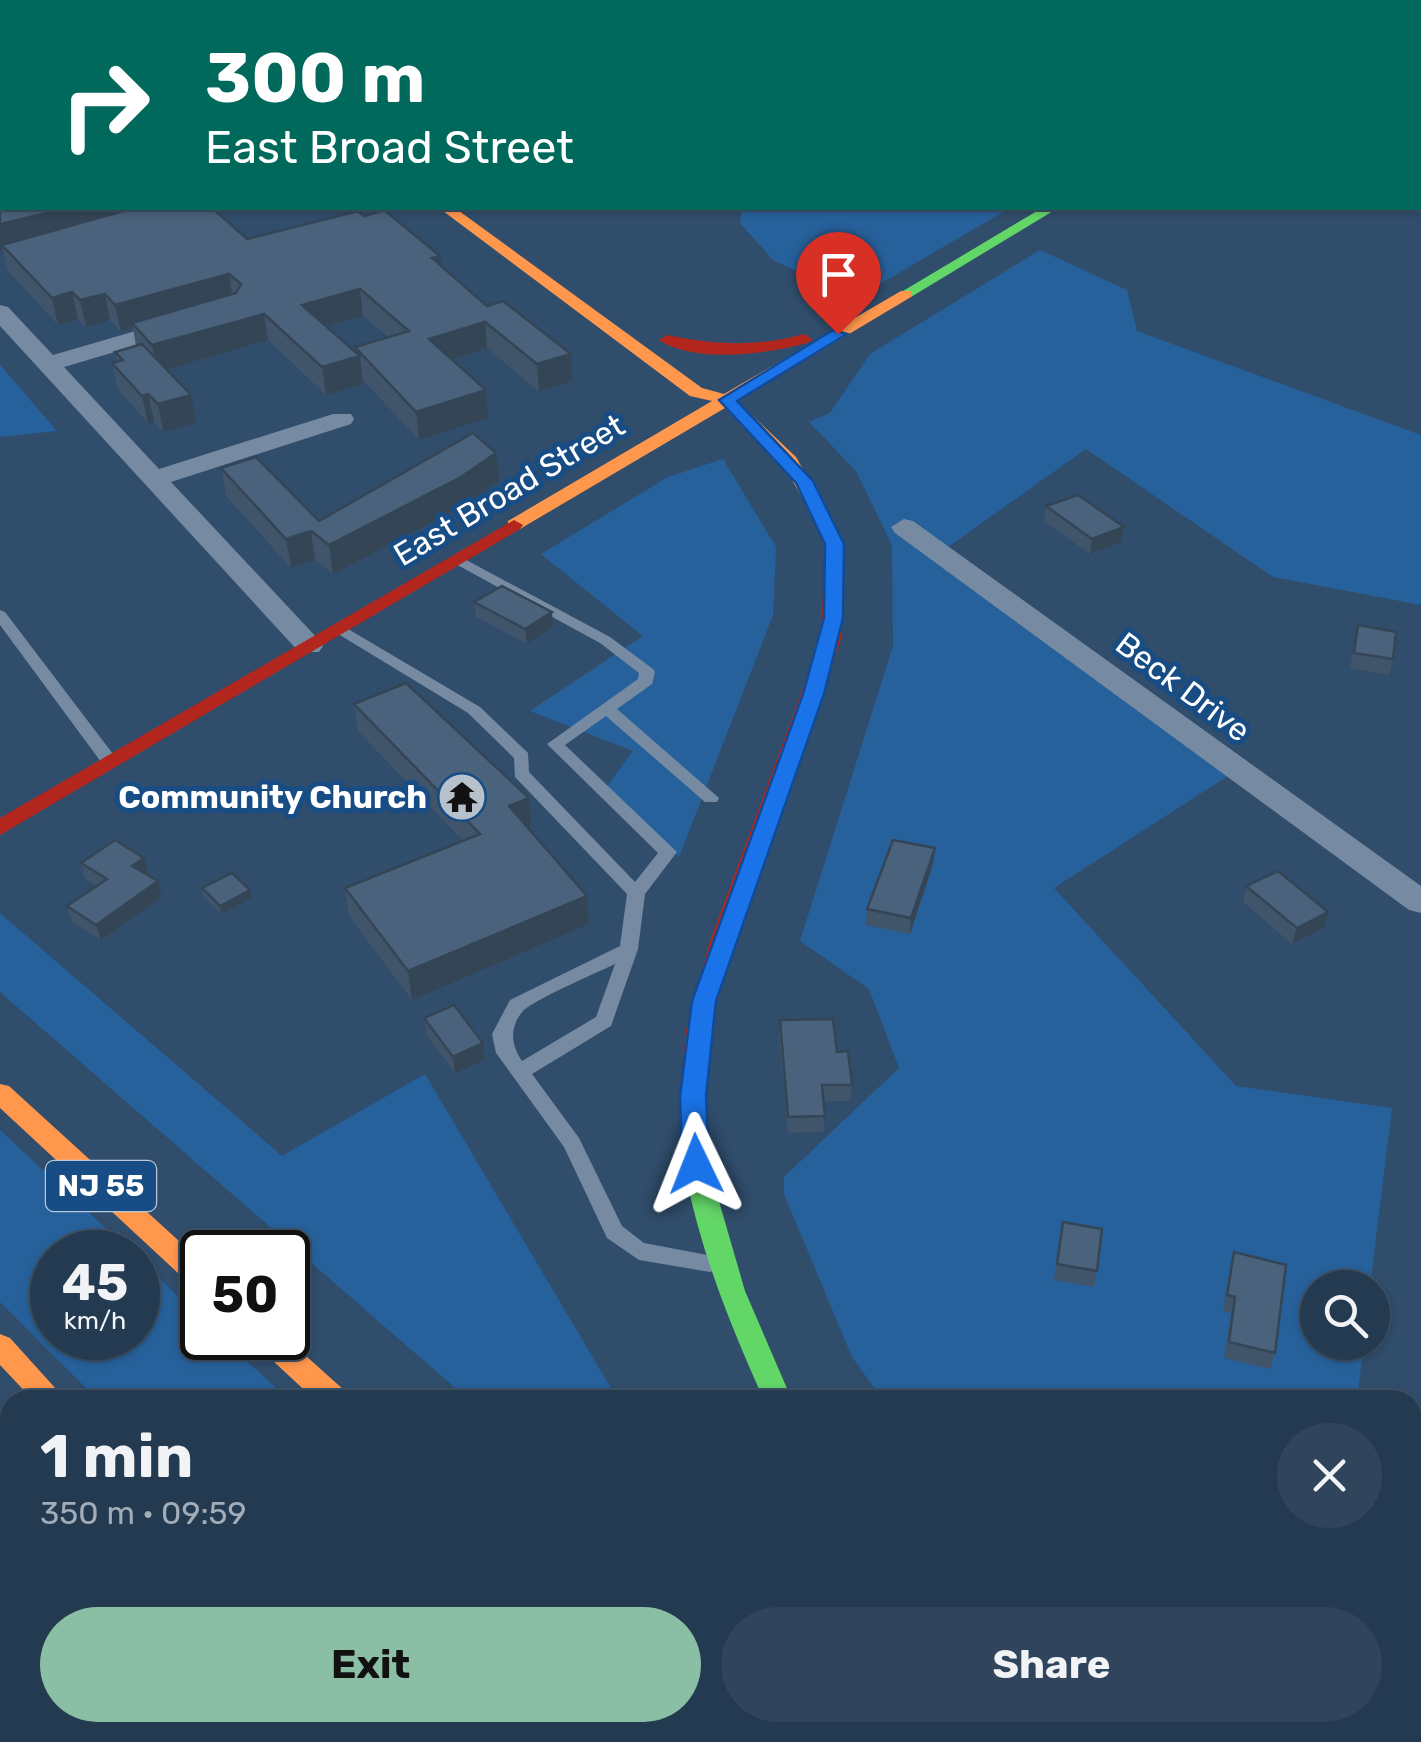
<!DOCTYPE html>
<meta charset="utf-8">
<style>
:root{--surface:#243a51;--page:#30455b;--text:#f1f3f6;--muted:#a3adb7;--line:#415468;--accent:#8abfa5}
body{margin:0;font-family:Rubik,sans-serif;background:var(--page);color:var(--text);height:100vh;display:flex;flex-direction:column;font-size:38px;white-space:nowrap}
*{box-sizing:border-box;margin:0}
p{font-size:32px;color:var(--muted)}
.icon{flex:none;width:55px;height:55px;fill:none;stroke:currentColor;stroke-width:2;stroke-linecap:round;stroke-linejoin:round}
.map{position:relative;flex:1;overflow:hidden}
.panel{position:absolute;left:0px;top:1390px;width:1422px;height:352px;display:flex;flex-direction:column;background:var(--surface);border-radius:30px 30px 0 0;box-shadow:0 2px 8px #0004,0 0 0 2px var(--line)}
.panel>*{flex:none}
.banner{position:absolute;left:0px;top:0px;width:1422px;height:210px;box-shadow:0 2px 8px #0004,0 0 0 2px var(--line);background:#00695c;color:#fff;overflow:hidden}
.buttons{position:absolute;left:1300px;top:1270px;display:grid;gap:20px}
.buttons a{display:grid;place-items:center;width:90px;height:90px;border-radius:50%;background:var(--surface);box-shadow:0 2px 8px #0004,0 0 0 2px var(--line);font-size:50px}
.speed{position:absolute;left:30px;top:1230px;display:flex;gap:20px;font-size:50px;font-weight:700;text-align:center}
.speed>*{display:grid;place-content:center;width:130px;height:130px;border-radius:50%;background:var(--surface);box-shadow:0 2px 8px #0004,0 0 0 2px var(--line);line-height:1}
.speed small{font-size:25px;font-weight:400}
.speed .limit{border:5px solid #111;border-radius:15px;background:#fff;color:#111}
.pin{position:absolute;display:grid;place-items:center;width:85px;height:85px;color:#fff;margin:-102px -42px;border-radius:50% 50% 50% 0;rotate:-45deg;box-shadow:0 0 10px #0007}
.pin .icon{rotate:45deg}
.me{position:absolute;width:110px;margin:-55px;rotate:358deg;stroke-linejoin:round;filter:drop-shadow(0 0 8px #0008)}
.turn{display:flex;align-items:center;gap:35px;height:210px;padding:0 40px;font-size:45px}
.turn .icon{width:130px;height:130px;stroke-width:2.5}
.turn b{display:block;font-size:70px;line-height:85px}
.round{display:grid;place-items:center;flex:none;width:105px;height:105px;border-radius:52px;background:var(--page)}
.overview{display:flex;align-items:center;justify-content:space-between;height:170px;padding:0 40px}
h1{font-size:60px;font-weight:700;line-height:75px}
.action{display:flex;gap:20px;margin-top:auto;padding:20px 40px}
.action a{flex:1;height:115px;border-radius:60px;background:var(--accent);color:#111;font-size:40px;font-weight:700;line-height:115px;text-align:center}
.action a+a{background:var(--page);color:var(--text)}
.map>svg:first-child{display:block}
.green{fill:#27619b}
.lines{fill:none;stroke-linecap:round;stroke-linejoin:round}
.lane{fill:#768ba2;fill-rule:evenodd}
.street{fill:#768ba2;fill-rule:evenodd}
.fast{fill:#63d668;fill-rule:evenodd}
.slow{fill:#ff974d;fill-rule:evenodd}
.jam{fill:#b3261e;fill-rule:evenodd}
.wall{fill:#40546a;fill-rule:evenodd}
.shaded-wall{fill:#344556}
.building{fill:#4a627b;stroke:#344556;stroke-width:2.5}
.route{fill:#1a73e8;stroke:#114b97;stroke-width:2.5}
.labels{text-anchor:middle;stroke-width:10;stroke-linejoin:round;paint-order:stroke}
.shield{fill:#174c84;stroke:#b9c9da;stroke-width:2.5}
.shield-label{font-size:30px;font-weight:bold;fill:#fff}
.street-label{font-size:32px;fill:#fff;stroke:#174c84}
.poi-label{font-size:32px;font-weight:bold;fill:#fff;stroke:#174c84;text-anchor:end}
</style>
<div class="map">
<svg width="1421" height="1742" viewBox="0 0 1421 1742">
<rect width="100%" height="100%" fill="#304d6c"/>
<!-- green -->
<g class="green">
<path d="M 742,208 L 1010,208 L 854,299 L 773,260 L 740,223 Z"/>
<path d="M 1040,250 L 1127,290 L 1137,331 L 1421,435 L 1421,605 L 1273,577 L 1086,449 L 938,554 L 1237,770 L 1054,888 L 1236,1086 L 1392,1108 L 1370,1287 L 1318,1288 L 1318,1342 L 1364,1343 L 1357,1400 L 883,1400 L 852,1357 L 784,1194 L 784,1177 L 899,1068 L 869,989 L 800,941 L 893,646 L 892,545 L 856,471 L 809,422 L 830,413 L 870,354 Z"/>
<path d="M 0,365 L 57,431 L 0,437 Z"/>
<path d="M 723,459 L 776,547 L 773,615 L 679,857 L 607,786 L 633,751 L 530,711 L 643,636 L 541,554 L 668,477 Z"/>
<path d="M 0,913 L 282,1156 L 425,1074 L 618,1400 L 469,1400 L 0,992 Z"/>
<path d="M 0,1130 L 131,1252 L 52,1252 L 52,1338 L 138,1338 L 138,1258 L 202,1319 L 202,1338 L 222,1338 L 289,1400 L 98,1400 L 0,1302 Z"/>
<path d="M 646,1732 L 656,1742 L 437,1742 L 428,1733 Z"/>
</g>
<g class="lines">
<!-- lane -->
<g class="lane">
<path d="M 457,555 L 610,637 L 653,669 L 655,672 L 652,684 L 617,709 L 719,798 L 717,802 L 705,802 L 606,716 L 565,745 L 677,852 L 645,894 L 638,949 L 611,1026 L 532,1074 L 579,1138 L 622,1226 L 644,1243 L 718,1257 L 721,1263 L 718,1269 L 710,1272 L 639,1260 L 607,1238 L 564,1147 L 496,1053 L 492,1034 L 510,1000 L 620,946 L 627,894 L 515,777 L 514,758 L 468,713 L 330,629 L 338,624 L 343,626 L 480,707 L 528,753 L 529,772 L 635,882 L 658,853 L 547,744 L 638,679 L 639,673 L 600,643 L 452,562 L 450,559 ZM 615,964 L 596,1017 L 522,1061 C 511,1045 509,1027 523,1011 C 532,1001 598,972 615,964 Z"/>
<path d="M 0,610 L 5,612 L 116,758 L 118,762 L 116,766 L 104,766 L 0,625 Z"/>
</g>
<!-- street -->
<g class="street">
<rect x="0" y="39" width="2" height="10"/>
<path d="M 0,305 L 8,307 L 53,355 L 170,321 L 186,321 L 186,331 L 64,367 L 159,469 L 333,414 L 351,414 L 354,419 L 351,424 L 171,482 L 319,640 L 323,646 L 319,652 L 299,652 L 0,326 Z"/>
<path d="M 904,519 L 913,521 L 1421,886 L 1421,913 L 1409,910 L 895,533 L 891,527 Z"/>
</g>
<!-- fast -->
<g class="fast">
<path d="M 176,0 L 190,0 L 191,2 L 178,2 Z"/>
<path d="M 1042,208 L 1058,208 L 911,297 L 898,294 Z"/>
<path d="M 699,1167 L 708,1170 L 712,1177 L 745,1291 L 792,1400 L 764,1400 C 731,1327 702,1255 686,1177 L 690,1170 Z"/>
<path d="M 0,1707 L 10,1711 L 10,1732 L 29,1732 L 33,1742 L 0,1742 Z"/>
<path d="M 683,1732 L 722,1732 L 726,1742 L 687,1742 Z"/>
</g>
<!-- slow -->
<g class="slow">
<path d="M 439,208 L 455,208 L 702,388 L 724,394 L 901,291 L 911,291 L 911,297 L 737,401 L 796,457 L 833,522 L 830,526 L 818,526 L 783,464 L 725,408 L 520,529 L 508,529 L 508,521 L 712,401 L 690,396 Z"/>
<path d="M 0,1084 L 9,1086 L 202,1262 L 202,1289 L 192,1286 L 0,1108 Z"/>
<path d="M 0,1334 L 10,1338 L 66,1400 L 33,1400 L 0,1365 Z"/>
<path d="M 253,1338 L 286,1338 L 345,1391 L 349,1400 L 315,1400 L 257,1346 Z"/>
</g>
<!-- jam -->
<g class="jam">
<path d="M 804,334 L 812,339 L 810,342 C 770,354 694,364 659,340 L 667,335 C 715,345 757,347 804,334 Z"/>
<path d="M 824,517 L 830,518 L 843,544 L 841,639 L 733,944 L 710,1030 L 706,1097 L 712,1177 L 708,1184 L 699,1187 L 690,1184 L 686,1177 L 680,1097 L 686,1030 L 709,944 L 821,639 L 825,544 L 815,522 Z"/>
<path d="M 514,520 L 523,525 L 520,529 L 0,835 L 0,818 Z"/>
<path d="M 360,1732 L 399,1732 L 403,1742 L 364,1742 Z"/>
<path d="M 1076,1732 L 1116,1732 L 1120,1742 L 1080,1742 Z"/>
</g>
</g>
<!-- wall -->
<g class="wall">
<path d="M 2,208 L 247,239 L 441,267 L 572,381 L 539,392 L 487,348 L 452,360 L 486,390 L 488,418 L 419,440 L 362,379 L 363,384 L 326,395 L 268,340 L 166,370 L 196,423 L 163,432 L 154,422 L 148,423 L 118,390 L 112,363 L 117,362 L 115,352 L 136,346 L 133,328 L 121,332 L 110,320 L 86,327 L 78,319 L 58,325 L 8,271 L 3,250 L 0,251 ZM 363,316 L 388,337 L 355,347 L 355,352 L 326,326 Z"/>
<path d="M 221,468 L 319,521 L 499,481 L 463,506 L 333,574 L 315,560 L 291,568 L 226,496 Z"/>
<path d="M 1046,506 L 1124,527 L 1121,542 L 1090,554 L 1044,521 Z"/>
<path d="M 474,602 L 553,627 L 527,644 L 476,617 Z"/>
<path d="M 1358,625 L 1393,659 L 1389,675 L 1350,668 Z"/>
<path d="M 354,704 L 529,798 L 531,826 L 528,827 L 589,924 L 412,1000 L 349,916 L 345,888 L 463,841 L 358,731 Z"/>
<path d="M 935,848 L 933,864 L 910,934 L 866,925 L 867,909 Z"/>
<path d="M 81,863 L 148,873 L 146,874 L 158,881 L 162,897 L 101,940 L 72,922 L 67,906 L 97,886 L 85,879 Z"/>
<path d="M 1246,886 L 1324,928 L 1292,944 L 1243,902 Z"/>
<path d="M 202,888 L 252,898 L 221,914 L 203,896 Z"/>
<path d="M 424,1018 L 483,1043 L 485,1060 L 455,1073 L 426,1034 Z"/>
<path d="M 780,1020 L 852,1085 L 850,1101 L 823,1101 L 824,1132 L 788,1133 L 779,1036 Z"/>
<path d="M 1063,1222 L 1097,1271 L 1094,1287 L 1054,1280 Z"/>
<path d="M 1234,1252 L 1275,1353 L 1270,1369 L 1224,1358 L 1231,1313 L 1223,1311 L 1230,1268 Z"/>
</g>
<!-- shaded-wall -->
<g class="shaded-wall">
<path d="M 67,208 L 171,208 L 2,245 L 3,250 L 0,251 L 0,224 Z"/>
<path d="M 440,256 L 443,282 L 432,258 Z"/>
<path d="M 229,274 L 233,301 L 132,323 L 133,328 L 121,332 L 115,305 Z"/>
<path d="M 360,289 L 363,316 L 306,332 L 302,305 Z"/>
<path d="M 72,292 L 78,319 L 58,325 L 52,298 Z"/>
<path d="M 105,294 L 110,320 L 86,327 L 80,300 Z"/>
<path d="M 264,314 L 268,340 L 158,372 L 152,345 Z"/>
<path d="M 485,322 L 487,348 L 432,366 L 429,339 Z"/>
<path d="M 571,354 L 572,381 L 539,392 L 537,364 Z"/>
<path d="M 360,356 L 363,384 L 326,395 L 322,367 Z"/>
<path d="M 486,390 L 488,418 L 419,440 L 416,412 Z"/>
<path d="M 148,394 L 154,422 L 148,423 L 142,396 Z"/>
<path d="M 191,395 L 196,423 L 163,432 L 158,404 Z"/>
<path d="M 496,453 L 499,481 L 463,506 L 333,574 L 329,545 Z"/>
<path d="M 1124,527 L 1121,542 L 1090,554 L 1092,539 Z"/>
<path d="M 311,531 L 315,560 L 291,568 L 286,539 Z"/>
<path d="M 552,612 L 553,627 L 527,644 L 525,629 Z"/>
<path d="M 529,798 L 531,826 L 512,835 L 509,806 Z"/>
<path d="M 935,848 L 933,864 L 910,934 L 911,918 Z"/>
<path d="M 144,858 L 148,873 L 136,881 L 132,866 Z"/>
<path d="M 158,881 L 162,897 L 101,940 L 96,925 Z"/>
<path d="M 250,890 L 252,898 L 221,914 L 220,906 Z"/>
<path d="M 587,896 L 589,924 L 412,1000 L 408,971 Z"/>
<path d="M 1328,912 L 1324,928 L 1292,944 L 1297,928 Z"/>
<path d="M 483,1043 L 485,1060 L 455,1073 L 453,1057 Z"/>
</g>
<!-- building -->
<g class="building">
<path d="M 0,58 L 2,60 L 2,208 L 68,208 L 0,224 Z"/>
<path d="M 134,208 L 212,208 L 247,239 L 358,211 L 364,216 L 384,210 L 440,256 L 432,258 L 487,306 L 503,301 L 571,354 L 537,364 L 485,322 L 429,339 L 486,390 L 416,412 L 355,347 L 409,331 L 360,289 L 302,305 L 360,356 L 322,367 L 264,314 L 152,345 L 132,323 L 236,293 L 241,284 L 229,274 L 115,305 L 105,294 L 80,300 L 72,292 L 52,298 L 2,245 Z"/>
<path d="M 142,344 L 191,395 L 158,404 L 148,394 L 142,396 L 112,363 L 123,360 L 115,352 Z"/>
<path d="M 473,433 L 496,453 L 461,477 L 329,545 L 311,531 L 286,539 L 221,468 L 256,457 L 319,521 Z"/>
<path d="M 1078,495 L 1124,527 L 1092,539 L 1046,506 Z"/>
<path d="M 502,586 L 552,612 L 525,629 L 474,602 Z"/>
<path d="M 1358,625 L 1396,632 L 1393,659 L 1354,653 Z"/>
<path d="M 406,683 L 529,798 L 509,806 L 587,896 L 408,971 L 345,888 L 480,834 L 354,704 Z"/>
<path d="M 115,840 L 144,858 L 132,866 L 158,881 L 96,925 L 67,906 L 107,879 L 81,863 Z"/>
<path d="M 893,840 L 935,848 L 911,918 L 867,909 Z"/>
<path d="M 1278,871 L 1328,912 L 1297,928 L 1246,886 Z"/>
<path d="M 232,873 L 250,890 L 220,906 L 202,888 Z"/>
<path d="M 454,1005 L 483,1043 L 453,1057 L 424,1018 Z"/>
<path d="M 833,1019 L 837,1052 L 848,1051 L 852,1085 L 822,1085 L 825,1116 L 788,1117 L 780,1020 Z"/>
<path d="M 1063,1222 L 1102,1229 L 1097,1271 L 1057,1264 Z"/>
<path d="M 1234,1252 L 1286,1265 L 1275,1353 L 1229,1342 L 1235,1297 L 1227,1295 Z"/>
</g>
<!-- route -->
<path class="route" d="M 833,330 L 847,334 L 737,401 L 813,481 L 844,544 L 843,618 L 824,694 L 716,1001 L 706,1096 L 709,1164 L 696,1174 L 682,1164 L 680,1096 L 692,1001 L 803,694 L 824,618 L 825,544 L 796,483 L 719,400 Z"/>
<!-- icons -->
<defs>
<g id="temple-disc" transform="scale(2.5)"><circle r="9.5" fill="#b7c1cc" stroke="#174c84"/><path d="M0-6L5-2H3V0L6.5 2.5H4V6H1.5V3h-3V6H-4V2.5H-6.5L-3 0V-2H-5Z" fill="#111"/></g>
</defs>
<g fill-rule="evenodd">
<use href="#temple-disc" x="462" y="797"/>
</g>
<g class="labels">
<!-- shield labels -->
<rect class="shield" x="46" y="1161" width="110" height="50" rx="8"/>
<g class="shield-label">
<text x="101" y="1196">NJ 55</text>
</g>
<!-- street labels -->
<g class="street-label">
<text transform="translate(509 490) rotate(-31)" y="11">East Broad Street</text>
<text transform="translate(1183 687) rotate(37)" y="11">Beck Drive</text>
</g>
<!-- poi labels -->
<g class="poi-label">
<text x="427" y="808">Community Church</text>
</g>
</g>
</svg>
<div class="buttons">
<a><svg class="icon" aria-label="search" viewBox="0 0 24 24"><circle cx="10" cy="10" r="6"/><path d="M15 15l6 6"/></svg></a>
</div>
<div class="speed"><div>45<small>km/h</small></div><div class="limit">50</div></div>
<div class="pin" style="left:838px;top:334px;background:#d93025"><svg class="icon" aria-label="arrive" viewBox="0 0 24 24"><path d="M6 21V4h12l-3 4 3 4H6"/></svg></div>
<svg class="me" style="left:696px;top:1164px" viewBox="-20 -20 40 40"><path d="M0-17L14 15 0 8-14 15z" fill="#1a73e8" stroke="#fff" stroke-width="4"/></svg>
<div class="banner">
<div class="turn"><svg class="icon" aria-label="right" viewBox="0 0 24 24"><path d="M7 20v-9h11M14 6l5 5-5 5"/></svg><div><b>300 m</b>East Broad Street</div></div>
</div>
<section class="panel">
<div class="overview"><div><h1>1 min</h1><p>350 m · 09:59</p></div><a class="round"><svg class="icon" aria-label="close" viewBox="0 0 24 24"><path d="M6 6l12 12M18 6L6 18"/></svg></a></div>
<div class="action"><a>Exit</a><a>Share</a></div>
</section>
</div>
